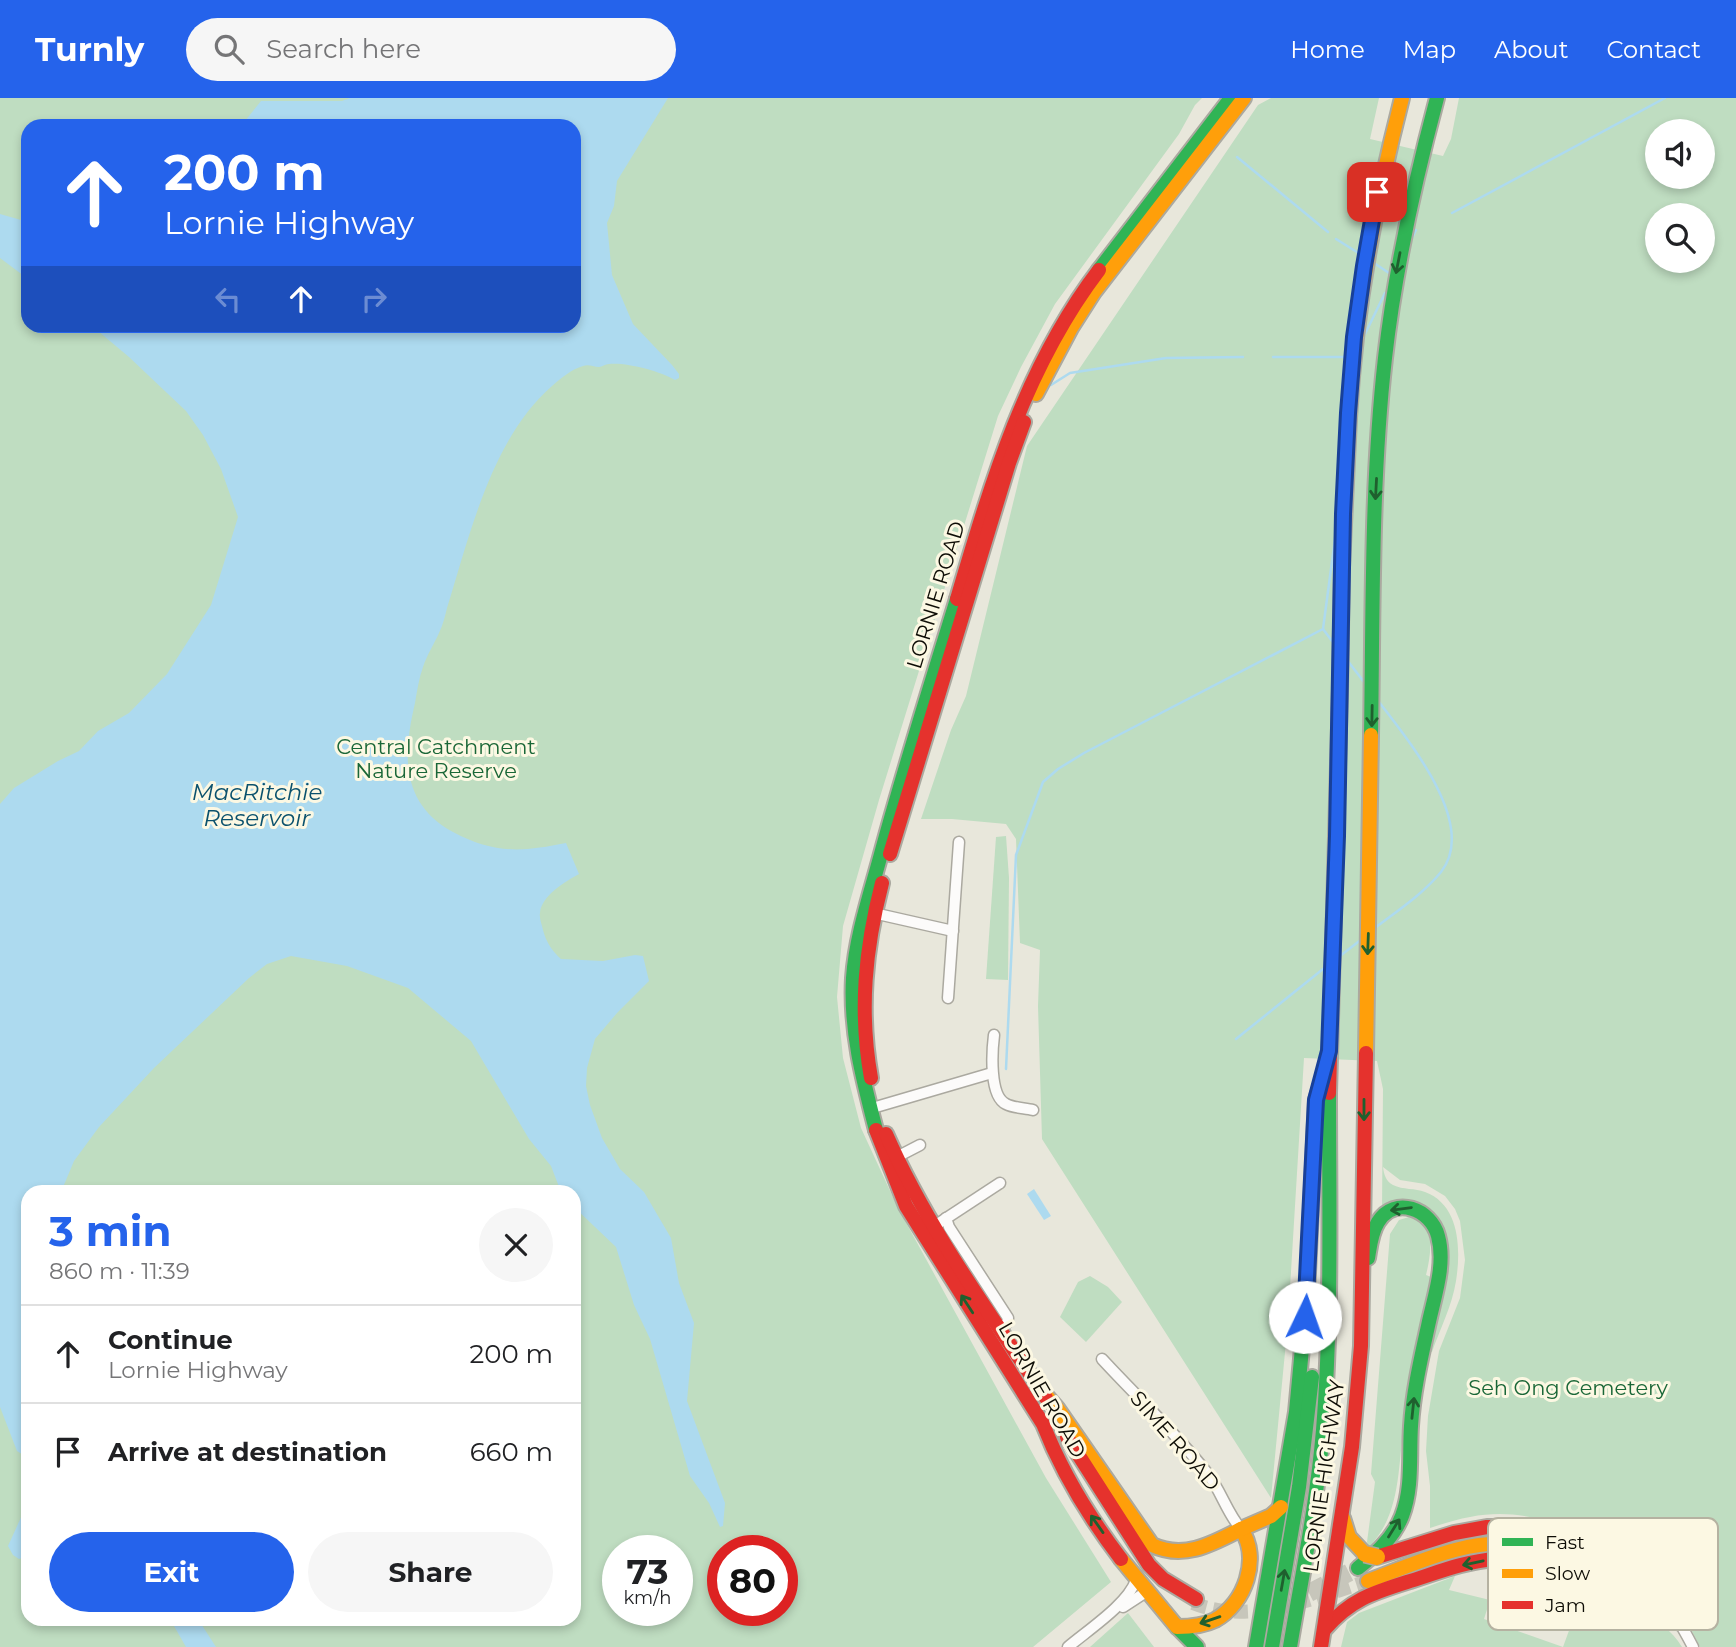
<!DOCTYPE html>
<meta charset="utf-8">
<style>
:root{--surface:#fff;--page:#f6f6f6;--text:#202124;--muted:#757577;--line:#e0e0e0;--accent:#2563eb}
body{margin:0;font-family:Montserrat,sans-serif;background:var(--page);color:var(--text);height:100vh;display:flex;flex-direction:column;font-size:26px;white-space:nowrap}
*{box-sizing:border-box;margin:0}
p{font-size:23px;color:var(--muted)}
.icon{flex:none;width:38px;height:38px;fill:none;stroke:currentColor;stroke-width:2;stroke-linecap:round;stroke-linejoin:round}
.map{position:relative;flex:1;overflow:hidden}
.sheet{position:absolute;left:21px;top:1087px;width:560px;height:441px;display:flex;flex-direction:column;background:var(--surface);border-radius:21px;box-shadow:0 4px 10px #0003}
.sheet>*{flex:none}
.top-card{position:absolute;left:21px;top:21px;width:560px;height:214px;border-radius:21px;box-shadow:0 4px 10px #0003;background:#2563eb;color:#fff;overflow:hidden}
.fabs{position:absolute;left:1645px;top:21px;display:grid;gap:14px}
.fabs a{display:grid;place-items:center;width:70px;height:70px;border-radius:50%;background:var(--surface);box-shadow:0 4px 10px #0003;font-size:35px}
.speed{position:absolute;left:602px;top:1437px;display:flex;gap:14px;font-size:35px;font-weight:700;text-align:center}
.speed>*{display:grid;place-content:center;width:91px;height:91px;border-radius:50%;background:var(--surface);box-shadow:0 4px 10px #0003;line-height:1}
.speed small{font-size:18px;font-weight:400}
.speed .limit{border:10px solid #d22;background:#fff;color:#111}
.pin{position:absolute;display:grid;place-items:center;width:60px;height:60px;color:#fff;margin:-30px;border-radius:14px;box-shadow:0 4px 10px #0006}
.me{position:absolute;width:77px;margin:-38px;rotate:3deg;stroke-linejoin:round;filter:drop-shadow(0 0 5px #0008)}
.turn{display:flex;align-items:center;gap:24px;height:147px;padding:0 28px;font-size:32px}
.turn .icon{width:91px;height:91px;stroke-width:2.5}
.turn b{display:block;font-size:49px;line-height:60px}
.lanes{display:flex;align-items:center;height:66px;padding:0 28px;background:#0003;justify-content:center;gap:35px;direction:ltr}
.lanes .off{opacity:.35}
.round{display:grid;place-items:center;flex:none;width:74px;height:74px;border-radius:37px;background:var(--page)}
.overview{display:flex;align-items:center;justify-content:space-between;height:119px;padding:0 28px}
h1{font-size:42px;font-weight:700;line-height:52px;color:var(--accent)}
.action{display:flex;gap:14px;margin-top:auto;padding:14px 28px}
.action a{flex:1;height:80px;border-radius:42px;background:var(--accent);color:#fff;font-size:28px;font-weight:700;line-height:80px;text-align:center}
.action a+a{background:var(--page);color:var(--text)}
ul{padding:0;list-style:none}
li{display:flex;align-items:center;gap:21px;height:98px;padding:0 28px;border-top:2px solid var(--line)}
li div{flex:1}
li b{display:block;font-size:26px}
li em{font-style:normal}
header{display:flex;align-items:center;gap:42px;box-sizing:border-box;height:98px;padding:0 35px;background:var(--accent);color:#fff}
header strong{font-size:33px}
nav{display:flex;gap:38px;margin-inline-start:auto;font-size:24px}
.search{width:490px;height:63px;background:var(--page);display:flex;align-items:center;gap:18px;box-sizing:border-box;padding:0 24px;border-radius:38px;color:var(--muted);font-size:26px}
.map>svg:first-child{display:block}
.green{fill:#bfddc1;fill-rule:evenodd}
.water{fill:#addaef}
.lines{fill:none;stroke-linecap:round;stroke-linejoin:round}
.stream{stroke:#addaef;stroke-width:2.5}
.secondary-tunnel{stroke:#c7c6bb;stroke-width:14;stroke-dasharray:14 7;stroke-linecap:butt}
.highway-tunnel{stroke:#c7c6bb;stroke-width:18;stroke-dasharray:18 9;stroke-linecap:butt}
.street-casing{stroke:#aba9a0;stroke-width:13}
.fast-casing{stroke:#aba9a0;stroke-width:18}
.slow-casing{stroke:#aba9a0;stroke-width:18}
.jam-casing{stroke:#aba9a0;stroke-width:18}
.street{stroke:#fcfbfa;stroke-width:10}
.fast{stroke:#30b455;stroke-width:14}
.slow{stroke:#ff9f0a;stroke-width:14}
.jam{stroke:#e5322d;stroke-width:14}
.slow-bridge-casing{stroke:#aba9a0;stroke-width:19;stroke-linecap:butt}
.slow-bridge{stroke:#ff9f0a;stroke-width:16}
.oneway{stroke:#1f602e}
.route-casing{stroke:#184099;stroke-width:18}
.route{stroke:#2563eb;stroke-width:12}
.labels{text-anchor:middle;stroke-width:6;stroke-linejoin:round;paint-order:stroke}
.street-label{font-size:21px;fill:#0e0d06;stroke:#fcf8e3}
.park-label{font-size:21px;fill:#1a6737;stroke:#fcf8e3}
.water-label{font-size:23px;font-style:italic;fill:#0a516d;stroke:#fcf8e3}
.key{fill:#fcf8e3;stroke:#b5b2a1;stroke-width:2}
.key-label{font-size:19px;fill:#0e0d06}
</style>
<header>
<strong>Turnly</strong>
<div class="search"><svg class="icon" aria-label="search" viewBox="0 0 24 24"><circle cx="10" cy="10" r="6"/><path d="M15 15l6 6"/></svg>Search here</div>
<nav><a>Home</a><a>Map</a><a>About</a><a>Contact</a></nav>
</header>
<div class="map">
<svg width="1736" height="1549" viewBox="0 0 1736 1549">
<rect width="100%" height="100%" fill="#e8e7db"/>
<!-- green -->
<g class="green">
<path d="M 0,0 L 1202,0 L 1195,7 L 1179,36 L 1055,206 L 1021,269 L 998,318 L 879,702 L 843,828 L 837,899 L 843,960 L 861,1030 L 898,1110 L 1046,1380 L 1111,1484 L 1033,1549 L 0,1549 ZM 28,28 L 574,28 L 574,228 L 28,228 ZM 28,1094 L 574,1094 L 574,1521 L 28,1521 ZM 618,1452 L 677,1452 L 677,1512 L 618,1512 ZM 723,1452 L 782,1452 L 782,1512 L 723,1512 Z"/>
<path d="M 1271,0 L 1379,0 L 1370,41 L 1443,58 L 1451,41 L 1459,0 L 1736,0 L 1736,1549 L 1700,1549 C 1686,1522 1674,1492 1653,1471 C 1634,1451 1608,1441 1582,1433 C 1521,1414 1493,1408 1430,1430 L 1430,1388 L 1426,1353 L 1428,1318 L 1439,1253 L 1460,1200 L 1465,1162 L 1460,1123 L 1455,1111 L 1445,1098 L 1425,1086 L 1400,1082 L 1383,1069 C 1384,1077 1386,1083 1393,1087 C 1403,1092 1415,1090 1425,1094 C 1460,1107 1461,1151 1456,1183 C 1452,1208 1440,1231 1432,1254 L 1429,1254 L 1447,1182 L 1437,1121 L 1382,1112 L 1383,991 L 1377,963 L 1304,960 L 1288,1223 L 1271,1400 L 1042,1041 L 1038,908 L 1040,852 L 1020,845 L 1016,741 L 1006,726 L 952,721 L 921,721 L 951,632 L 966,598 L 1027,348 L 1258,7 ZM 1657,33 L 1703,33 L 1703,79 L 1657,79 ZM 1657,117 L 1703,117 L 1703,163 L 1657,163 Z"/>
<path d="M 1006,738 L 1009,780 L 1008,882 L 986,881 L 996,739 Z"/>
<path d="M 1409,1119 C 1437,1124 1431,1156 1426,1177 L 1431,1179 C 1422,1226 1413,1274 1405,1322 C 1397,1365 1403,1414 1369,1449 L 1367,1444 L 1375,1384 L 1371,1376 L 1390,1136 L 1399,1122 Z"/>
<path d="M 1090,1178 L 1108,1189 L 1122,1204 L 1086,1244 L 1060,1219 L 1078,1184 Z"/>
<path d="M 1455,1478 L 1449,1492 L 1490,1502 L 1484,1521 L 1563,1549 L 1582,1497 C 1616,1507 1663,1515 1682,1549 L 1341,1549 L 1347,1524 L 1359,1515 Z"/>
<path d="M 1128,1515 L 1154,1549 L 1090,1549 Z"/>
</g>
<!-- water -->
<g class="water">
<path d="M 350,0 L 668,0 L 617,83 L 614,108 L 607,125 L 612,177 L 633,226 L 672,267 L 679,276 L 679,280 L 675,282 C 660,273 626,264 609,266 C 605,266 602,269 599,269 C 593,269 589,266 583,268 C 572,271 561,280 552,288 C 492,340 470,436 447,510 C 445,518 443,527 439,535 C 434,546 427,557 423,569 C 419,580 417,593 415,605 C 403,656 400,705 453,734 C 494,756 522,754 566,745 L 579,776 C 566,783 541,798 540,815 C 539,820 542,827 543,832 C 546,844 552,853 561,861 L 603,863 L 635,857 L 643,858 L 649,883 L 617,915 L 595,941 L 587,970 L 586,988 L 590,1007 L 602,1040 L 620,1071 L 644,1094 L 671,1140 L 679,1185 L 694,1225 L 687,1303 L 725,1405 L 723,1428 L 720,1429 L 709,1405 L 690,1378 L 650,1241 L 634,1207 L 616,1149 L 574,1109 L 574,1094 L 561,1094 L 551,1068 L 529,1041 L 471,943 L 408,890 L 347,868 L 291,858 L 267,866 L 249,880 L 154,970 L 99,1029 L 74,1063 L 61,1094 L 28,1094 L 28,1360 L 17,1353 L 0,1309 L 0,706 L 14,690 L 58,663 L 79,653 L 98,633 L 129,615 L 167,576 L 211,507 L 238,419 L 221,371 L 203,337 L 186,313 L 129,259 L 92,228 L 574,228 L 574,28 L 241,28 L 261,3 L 342,3 Z"/>
<path d="M 0,116 L 28,124 L 28,181 L 0,160 Z"/>
<path d="M 1034,1091 L 1051,1118 L 1044,1122 L 1027,1096 Z"/>
<path d="M 28,1404 L 28,1458 L 19,1461 L 13,1457 L 8,1448 Z"/>
<path d="M 170,1521 L 198,1521 L 216,1549 L 186,1549 Z"/>
</g>
<g class="lines">
<!-- stream -->
<g class="stream">
<path d="M 1237,59 L 1328,134"/>
<path d="M 1452,115 L 1665,0"/>
<path d="M 1336,141 L 1360,156"/>
<path d="M 1411,142 L 1416,132"/>
<path d="M 1374,165 L 1389,175"/>
<path d="M 1365,236 L 1385,195"/>
<path d="M 1273,259 L 1347,259"/>
<path d="M 1051,287 L 1070,275 L 1166,260 L 1243,259"/>
<path d="M 1332,543 L 1323,531 L 1335,441"/>
<path d="M 1347,562 L 1364,584"/>
<path d="M 1375,830 C 1397,813 1423,796 1441,774 C 1479,726 1407,641 1379,604"/>
<path d="M 1340,858 L 1362,841"/>
<path d="M 1236,941 L 1323,871"/>
<path d="M 1006,971 L 1016,757 L 1043,684 L 1058,671 L 1084,655 L 1323,531"/>
</g>
<!-- secondary-tunnel -->
<path class="secondary-tunnel" d="M 1193,1505 C 1249,1528 1314,1500 1368,1483"/>
<!-- highway-tunnel -->
<path class="highway-tunnel" d="M 1309,1495 L 1358,1470"/>
<!-- street casing -->
<g class="street-casing">
<g id="street">
<path d="M 869,814 L 953,833"/>
<path d="M 948,900 L 959,744"/>
<path d="M 994,937 C 992,953 989,998 1006,1006 C 1013,1010 1025,1010 1033,1012"/>
<path d="M 869,1011 L 992,975"/>
<path d="M 893,1061 L 920,1047"/>
<path d="M 946,1120 L 949,1129 L 1008,1220 L 1007,1225 L 1000,1229"/>
<path d="M 933,1129 L 1000,1085"/>
<path d="M 1102,1261 C 1137,1299 1176,1335 1208,1376 C 1221,1393 1227,1415 1241,1431"/>
<path d="M 1655,1493 C 1672,1510 1682,1528 1693,1549"/>
<path d="M 1656,1507 L 1679,1527"/>
<path d="M 1123,1509 L 1146,1494"/>
<path d="M 1068,1549 C 1088,1532 1128,1506 1136,1482"/>
</g>
</g>
<!-- fast casing -->
<g class="fast-casing">
<g id="fast">
<path d="M 1099,172 L 1231,0"/>
<path d="M 1340,593 L 1342,469 L 1349,320"/>
<path d="M 1371,637 C 1373,511 1371,384 1385,260 C 1395,172 1414,86 1437,0"/>
<path d="M 876,1032 C 863,982 850,933 853,880 C 856,838 870,797 881,756 C 904,671 931,586 957,501"/>
<path d="M 1358,1470 C 1376,1456 1394,1439 1402,1418 C 1413,1389 1409,1358 1411,1328 C 1413,1294 1421,1260 1428,1228 C 1434,1199 1446,1167 1438,1138 C 1431,1111 1395,1097 1378,1124 C 1371,1135 1370,1148 1368,1160"/>
<path d="M 1177,1529 L 1197,1549"/>
<path d="M 1256,1549 L 1296,1314 L 1307,1197 L 1316,1002 L 1323,980"/>
<path d="M 1272,1549 L 1299,1389 L 1312,1279"/>
<path d="M 1290,1549 C 1302,1477 1317,1405 1323,1332 C 1332,1220 1329,1108 1329,995"/>
</g>
</g>
<!-- slow casing -->
<g class="slow-casing">
<g id="slow">
<path d="M 1036,296 L 1071,230 L 1094,194 L 1244,0"/>
<path d="M 1349,320 C 1355,211 1375,105 1402,0"/>
<path d="M 1366,955 L 1371,637"/>
<path d="M 1043,1294 L 1057,1310 L 1152,1447 C 1184,1462 1212,1446 1241,1431 C 1261,1460 1245,1506 1215,1522 C 1203,1528 1190,1529 1177,1529 L 1121,1461"/>
<path d="M 1343,1420 L 1349,1439 L 1365,1456"/>
<path d="M 1241,1431 L 1271,1418 L 1281,1409"/>
<path d="M 1368,1483 C 1415,1466 1468,1439 1520,1447 C 1541,1450 1561,1459 1582,1466 C 1608,1474 1635,1481 1653,1503"/>
</g>
</g>
<!-- jam casing -->
<g class="jam-casing">
<g id="jam">
<path d="M 957,501 C 991,386 1025,269 1099,172"/>
<path d="M 890,756 L 1009,365 L 1024,324"/>
<path d="M 871,980 C 859,913 865,851 882,785"/>
<path d="M 1329,995 L 1340,593"/>
<path d="M 876,1032 L 906,1108 L 1043,1326 C 1062,1375 1089,1419 1121,1461"/>
<path d="M 886,1036 C 928,1131 989,1214 1046,1300"/>
<path d="M 1067,1339 L 1149,1467 L 1163,1481 L 1196,1501"/>
<path d="M 1377,1459 L 1454,1435 L 1487,1429 L 1523,1429 L 1617,1461 L 1642,1476 L 1655,1493"/>
<path d="M 1325,1531 C 1350,1502 1372,1495 1407,1484 C 1436,1475 1465,1463 1496,1461 C 1536,1459 1618,1490 1656,1507"/>
<path d="M 1321,1549 L 1352,1349 L 1361,1248 L 1366,955"/>
</g>
</g>
<!-- street -->
<use href="#street" class="street"/>
<!-- fast -->
<use href="#fast" class="fast"/>
<!-- slow -->
<use href="#slow" class="slow"/>
<!-- jam -->
<use href="#jam" class="jam"/>
<!-- slow-bridge casing -->
<g class="slow-bridge-casing">
<path id="slow-bridge" d="M 1365,1456 L 1377,1459"/>
</g>
<!-- slow-bridge -->
<use href="#slow-bridge" class="slow-bridge"/>
</g>
<!-- one-way arrows -->
<defs><path id="oneway-shaft" d="M-6 0H5M1.5-3L5.5 0L1.5 3" fill="none" stroke-width="1.6" stroke-linecap="round" stroke-linejoin="round" transform="scale(1.75)"/></defs>
<g class="oneway">
<use href="#oneway-shaft" transform="translate(1398 165) rotate(101)"/>
<use href="#oneway-shaft" transform="translate(1376 391) rotate(93)"/>
<use href="#oneway-shaft" transform="translate(1372 618) rotate(91)"/>
<use href="#oneway-shaft" transform="translate(1368 846) rotate(92)"/>
<use href="#oneway-shaft" transform="translate(1364 1012) rotate(90)"/>
<use href="#oneway-shaft" transform="translate(1401 1111) rotate(172)"/>
<use href="#oneway-shaft" transform="translate(967 1206) rotate(-123)"/>
<use href="#oneway-shaft" transform="translate(1413 1310) rotate(-84)"/>
<use href="#oneway-shaft" transform="translate(1097 1426) rotate(-125)"/>
<use href="#oneway-shaft" transform="translate(1394 1430) rotate(-58)"/>
<use href="#oneway-shaft" transform="translate(1473 1465) rotate(168)"/>
<use href="#oneway-shaft" transform="translate(1283 1482) rotate(-80)"/>
<use href="#oneway-shaft" transform="translate(1210 1522) rotate(161)"/>
</g>
<g class="lines">
<!-- route casing -->
<g class="route-casing">
<path id="route" d="M 1305,1219 L 1316,1002 L 1329,953 L 1337,738 L 1343,416 L 1348,315 L 1354,239 L 1364,168 L 1377,94"/>
</g>
<!-- route -->
<use href="#route" class="route"/>
</g>
<g class="labels">
<!-- street labels -->
<g class="street-label">
<text transform="translate(936 497) rotate(-73)" y="7">LORNIE ROAD</text>
<text transform="translate(1042 1292) rotate(60)" y="7">LORNIE ROAD</text>
<text transform="translate(1175 1343) rotate(49)" y="7">SIME ROAD</text>
<text transform="translate(1324 1378) rotate(-82)" y="7">LORNIE HIGHWAY</text>
</g>
<!-- park labels -->
<g class="park-label">
<text x="436" y="656">Central Catchment<tspan x="436" dy="24">Nature Reserve</tspan></text>
<text x="1568" y="1297">Seh Ong Cemetery</text>
</g>
<!-- water labels -->
<g class="water-label">
<text x="257" y="702">MacRitchie<tspan x="257" dy="26">Reservoir</tspan></text>
</g>
</g>
<!-- legend -->
<rect x="1488" y="1420" width="230" height="112" rx="10" class="key"/>
<rect x="1502" y="1440" width="31" height="8" fill="#30b455"/>
<rect x="1502" y="1471" width="31" height="9" fill="#ff9f0a"/>
<rect x="1502" y="1503" width="31" height="8" fill="#e5322d"/>
<g class="key-label">
<text x="1545" y="1451">Fast</text>
<text x="1545" y="1482">Slow</text>
<text x="1545" y="1514">Jam</text>
</g>
</svg>
<div class="fabs">
<a><svg class="icon" aria-label="sound" viewBox="0 0 24 24"><path d="M4 9h4l5-4v14l-5-4H4zM17 9q2 3 0 6"/></svg></a>
<a><svg class="icon" aria-label="search" viewBox="0 0 24 24"><circle cx="10" cy="10" r="6"/><path d="M15 15l6 6"/></svg></a>
</div>
<div class="speed"><div>73<small>km/h</small></div><div class="limit">80</div></div>
<div class="pin" style="left:1377px;top:94px;background:#d93025"><svg class="icon" aria-label="arrive" viewBox="0 0 24 24"><path d="M6 21V4h12l-3 4 3 4H6"/></svg></div>
<svg class="me" style="left:1305px;top:1219px" viewBox="-20 -20 40 40"><circle r="19" fill="#fff"/><path d="M0-13L10 11 0 6-10 11z" fill="#2563eb"/></svg>
<div class="top-card">
<div class="turn"><svg class="icon" aria-label="ahead" viewBox="0 0 24 24"><path d="M12 20V5M6 11l6-6 6 6"/></svg><div><b>200 m</b>Lornie Highway</div></div>
<div class="lanes"><svg class="icon off" aria-label="left" viewBox="0 0 24 24"><path d="M17 20v-9H6M10 6l-5 5 5 5"/></svg><svg class="icon" aria-label="ahead" viewBox="0 0 24 24"><path d="M12 20V5M6 11l6-6 6 6"/></svg><svg class="icon off" aria-label="right" viewBox="0 0 24 24"><path d="M7 20v-9h11M14 6l5 5-5 5"/></svg></div>
</div>
<section class="sheet">
<div class="overview"><div><h1>3 min</h1><p>860 m · 11:39</p></div><a class="round"><svg class="icon" aria-label="close" viewBox="0 0 24 24"><path d="M6 6l12 12M18 6L6 18"/></svg></a></div>
<ul>
<li><svg class="icon" aria-label="ahead" viewBox="0 0 24 24"><path d="M12 20V5M6 11l6-6 6 6"/></svg><div><b>Continue</b><p>Lornie Highway</p></div><em>200 m</em></li>
<li><svg class="icon" aria-label="arrive" viewBox="0 0 24 24"><path d="M6 21V4h12l-3 4 3 4H6"/></svg><div><b>Arrive at destination</b></div><em>660 m</em></li>
</ul>
<div class="action"><a>Exit</a><a>Share</a></div>
</section>
</div>
